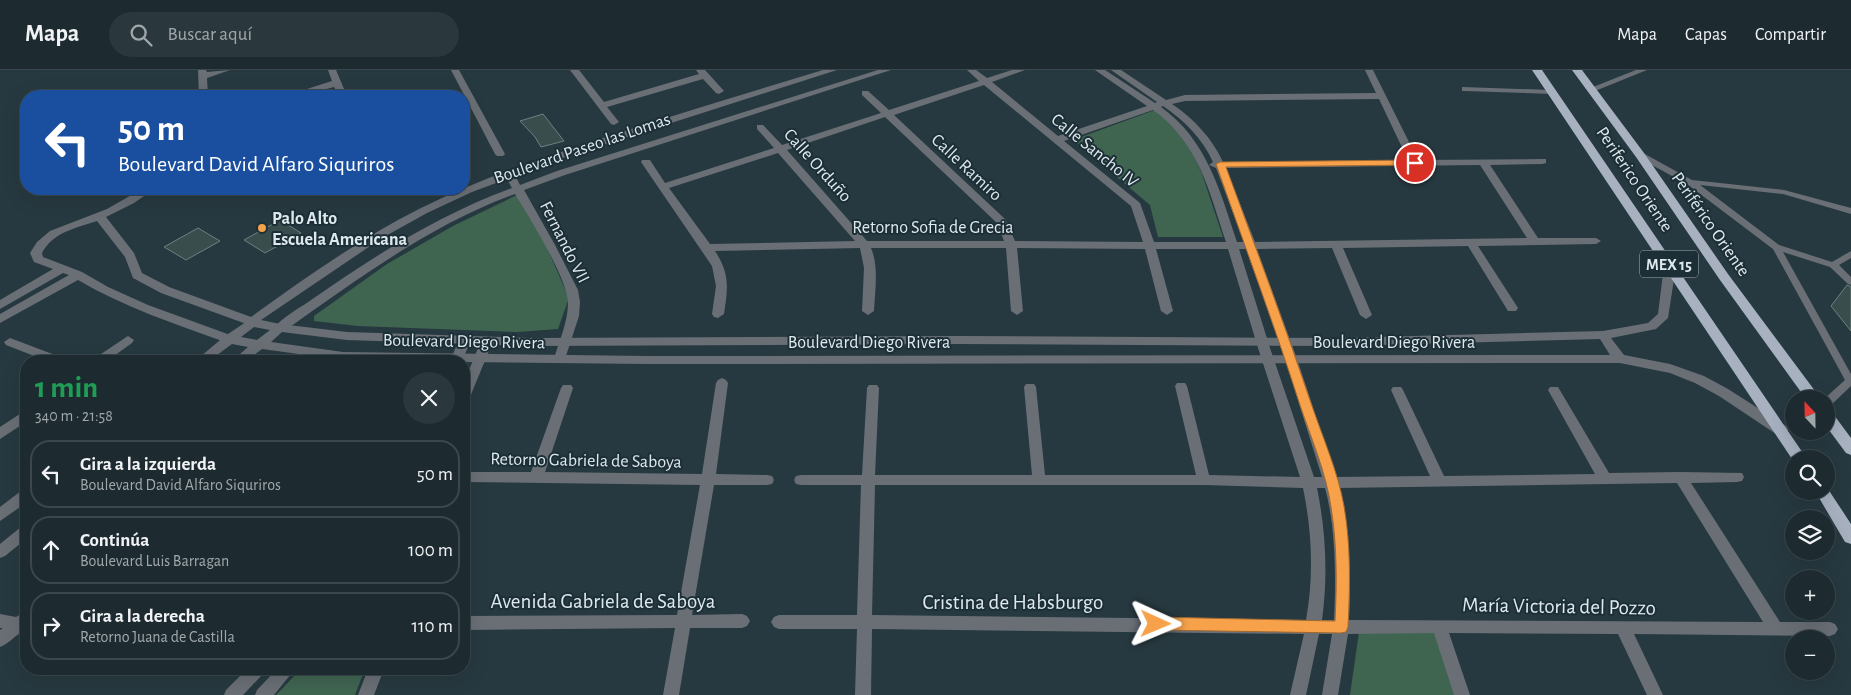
<!DOCTYPE html>
<html lang="es">
<meta charset="utf-8">
<style>
:root{--surface:#1d2b30;--page:#2a373c;--text:#f1f3f6;--muted:#a0a7ab;--line:#3b474c}
body{margin:0;font-family:"Alegreya Sans",sans-serif;background:var(--page);color:var(--text);height:100vh;display:flex;flex-direction:column;font-size:19px;white-space:nowrap}
*{box-sizing:border-box;margin:0}
p{font-size:16px;color:var(--muted)}
.icon{flex:none;width:28px;height:28px;fill:none;stroke:currentColor;stroke-width:2;stroke-linecap:round;stroke-linejoin:round}
.map{position:relative;flex:1;overflow:hidden}
.sheet{position:absolute;left:20px;top:285px;width:450px;height:320px;display:flex;flex-direction:column;background:var(--surface);border-radius:20px;box-shadow:0 5px 20px #0002,0 0 0 1px var(--line)}
.sheet>*{flex:none}
.guide{position:absolute;left:20px;top:20px;width:450px;height:105px;border-radius:20px;box-shadow:0 5px 20px #0002,0 0 0 1px var(--line);background:#1a4fa0;color:#fff;overflow:hidden}
.needle{width:32px;rotate:338deg}
.tools{position:absolute;left:1785px;top:320px;display:grid;gap:10px}
.tools a{display:grid;place-items:center;width:50px;height:50px;border-radius:50%;background:var(--surface);box-shadow:0 5px 20px #0002,0 0 0 1px var(--line);font-size:25px}
.pin{position:absolute;display:grid;place-items:center;width:42px;height:42px;color:#fff;margin:-21px;border:2px solid #fff;border-radius:50%;box-shadow:0 1px 5px #0007}
.me{position:absolute;width:55px;margin:-28px;rotate:91deg;stroke-linejoin:round;filter:drop-shadow(0 0 4px #0008)}
.turn{display:flex;align-items:center;gap:18px;height:105px;padding:0 15px;font-size:22px}
.turn .icon{width:65px;height:65px;stroke-width:2.5}
.turn b{display:block;font-size:35px;line-height:42px}
.round{display:grid;place-items:center;flex:none;width:52px;height:52px;border-radius:26px;background:var(--page)}
.headline{display:flex;align-items:center;justify-content:space-between;height:85px;padding:0 15px}
h1{font-size:30px;font-weight:700;line-height:38px;color:#1e9e55}
ul{padding:0;list-style:none}
li{display:flex;align-items:center;gap:15px;height:68px;margin:0 10px 8px;padding:0 5px;border:2px solid var(--line);border-radius:20px}
li div{flex:1}
li b{display:block;font-size:19px}
li em{font-style:normal}
header{display:flex;align-items:center;gap:30px;box-sizing:border-box;height:70px;padding:0 25px;background:var(--surface);border-bottom:1px solid var(--line)}
header strong{font-size:24px}
nav{display:flex;gap:28px;margin-inline-start:auto;font-size:18px}
.search{width:350px;height:45px;background:var(--page);display:flex;align-items:center;gap:12px;box-sizing:border-box;padding:0 18px;border-radius:28px;color:var(--muted);font-size:19px}
.map>svg:first-child{display:block}
.green{fill:#3f6551}
.building{fill:#384d4c;stroke:#6b8281}
.lines{fill:none;stroke-linecap:round;stroke-linejoin:round}
.service{fill:#6a6f76;fill-rule:evenodd}
.minor{fill:#6a6f76;fill-rule:evenodd}
.tertiary{fill:#6a6f76;fill-rule:evenodd}
.trunk{fill:#a7b1c0;fill-rule:evenodd}
.route{fill:#f7a14a;stroke:#a16930}
.poi-dot{fill:#f7a14a;stroke:#1d2f36;stroke-width:2}
.labels{text-anchor:middle;stroke-width:4;stroke-linejoin:round;paint-order:stroke}
.shield{fill:#1d2f36;stroke:#a4b1b7;stroke-width:1}
.shield-label{font-size:16px;font-weight:bold;fill:#dee9ee}
.street-label{font-size:18px;fill:#dee9ee;stroke:#1d2f36}
.poi-label{font-size:18px;font-weight:bold;fill:#dee9ee;stroke:#1d2f36;text-anchor:start}
.near-street-label{font-size:21px;fill:#dee9ee;stroke:#1d2f36}
</style>
<header>
<strong>Mapa</strong>
<div class="search"><svg class="icon" aria-label="search" viewBox="0 0 24 24"><circle cx="10" cy="10" r="6"/><path d="M15 15l6 6"/></svg>Buscar aquí</div>
<nav><a>Mapa</a><a>Capas</a><a>Compartir</a></nav>
</header>
<div class="map">
<svg width="1851" height="625" viewBox="0 0 1851 625">
<rect width="100%" height="100%" fill="#273940"/>
<!-- green -->
<g class="green">
<path d="M 1155,40 L 1187,70 L 1202,104 L 1223,167 L 1158,167 L 1150,135 L 1073,70 Z"/>
<path d="M 517,125 L 540,162 L 569,228 L 558,259 L 517,262 L 358,256 L 314,251 L 314,246 L 387,194 L 453,156 Z"/>
<path d="M 1359,562 L 1437,563 L 1456,625 L 1350,625 Z"/>
<path d="M 301,599 L 365,599 L 355,625 L 276,625 Z"/>
</g>
<!-- building -->
<g class="building">
<path d="M 543,44 L 564,71 L 541,77 L 535,67 L 520,51 Z"/>
<path d="M 280,150 L 301,163 L 265,183 L 244,170 Z"/>
<path d="M 198,158 L 220,171 L 186,190 L 164,177 Z"/>
<path d="M 1847,215 L 1851,217 L 1851,261 L 1831,236 Z"/>
</g>
<g class="lines">
<!-- service -->
<g class="service">
<path d="M 1636,0 L 1647,0 L 1595,21 L 1588,19 Z"/>
<path d="M 1462,17 L 1552,20 L 1556,22 L 1552,24 L 1465,21 L 1462,21 Z"/>
<path d="M 1637,83 L 1643,83 L 1692,110 L 1784,120 L 1851,138 L 1851,144 L 1783,124 L 1700,115 L 1779,175 L 1832,192 L 1851,181 L 1851,188 L 1839,195 L 1851,207 L 1851,215 L 1848,214 L 1830,197 L 1783,182 L 1851,304 L 1851,316 L 1830,336 L 1826,337 L 1826,329 L 1824,329 L 1845,310 L 1773,179 L 1687,114 L 1637,87 Z"/>
</g>
<!-- minor -->
<g class="minor">
<path d="M 198,0 L 206,0 L 207,2 L 230,0 L 207,8 L 208,26 L 199,26 Z"/>
<path d="M 328,0 L 336,0 L 347,26 L 339,26 L 334,17 L 299,26 L 285,26 L 332,11 Z"/>
<path d="M 451,0 L 459,0 L 505,84 L 503,86 L 497,86 L 495,84 Z"/>
<path d="M 570,0 L 579,0 L 604,32 L 699,4 L 696,0 L 705,0 L 724,21 L 719,24 L 716,23 L 703,9 L 607,37 L 619,52 L 614,55 L 611,54 Z"/>
<path d="M 823,0 L 837,0 L 568,86 L 472,122 L 427,143 L 382,168 L 252,256 L 161,223 L 133,208 L 125,187 L 97,151 C 76,158 53,162 42,183 L 43,187 L 82,202 L 108,217 L 148,235 L 233,266 L 235,269 L 233,272 L 225,272 C 175,254 124,237 78,210 L 0,253 L 0,244 L 69,205 L 63,203 L 0,239 L 0,230 L 53,199 L 34,192 L 30,183 L 37,172 L 50,161 L 107,139 L 142,119 L 154,119 L 134,133 L 106,147 L 134,183 L 142,203 L 169,217 L 251,247 C 305,208 360,169 419,139 C 479,109 542,88 606,67 C 678,44 751,22 823,0 Z"/>
<path d="M 878,0 L 891,0 L 565,105 L 524,120 L 555,175 L 578,220 L 580,232 L 579,246 L 564,292 L 556,292 L 554,289 C 559,271 568,252 568,233 C 568,209 529,147 515,124 C 430,155 358,209 284,261 L 280,262 L 274,258 C 281,248 303,236 314,228 C 376,185 440,144 512,118 L 508,111 L 509,109 L 517,109 L 520,115 L 557,101 Z"/>
<path d="M 967,0 L 976,0 L 987,8 L 1012,0 L 1025,0 L 992,12 L 1058,66 L 1147,36 L 1095,0 L 1105,0 L 1155,33 L 1157,32 L 1111,0 L 1121,0 L 1166,30 L 1185,25 L 1376,23 L 1365,0 L 1373,0 L 1418,90 L 1546,89 L 1546,93 L 1542,94 L 1490,95 L 1538,168 L 1596,168 L 1601,171 L 1596,174 L 1478,176 L 1518,238 L 1516,241 L 1508,241 L 1468,176 L 1343,178 L 1372,245 L 1366,249 L 1360,245 L 1332,178 L 1257,179 L 1297,289 L 1336,407 L 1430,406 L 1391,320 L 1393,317 L 1401,317 L 1403,320 L 1444,406 L 1595,404 L 1548,320 L 1550,317 L 1558,317 L 1609,403 L 1680,402 L 1742,403 L 1744,407 L 1742,411 L 1737,412 L 1691,413 L 1780,552 L 1830,552 L 1835,554 L 1838,559 L 1835,564 L 1830,566 L 1634,564 L 1663,625 L 1647,625 L 1618,564 L 1449,563 L 1470,625 L 1454,625 L 1434,563 L 1348,564 L 1338,625 L 1322,625 L 1332,564 L 1319,564 L 1306,625 L 1290,625 L 1304,564 L 872,559 L 871,625 L 855,625 L 857,559 L 779,559 L 774,557 L 771,552 L 774,547 L 779,545 L 857,545 L 861,415 L 801,415 L 796,414 L 794,410 L 796,406 L 801,405 L 862,405 L 867,318 L 869,315 L 877,315 L 879,318 L 875,405 L 1032,405 L 1024,317 L 1026,314 L 1034,314 L 1036,317 L 1045,405 L 1196,405 L 1175,316 L 1177,313 L 1185,313 L 1187,316 L 1209,405 L 1300,407 L 1258,278 L 1228,179 L 1156,179 L 1173,241 L 1167,245 L 1161,241 L 1145,179 L 1017,178 L 1023,241 L 1017,245 L 1011,241 L 1006,178 L 871,178 C 879,197 875,220 874,241 L 868,245 L 862,241 L 864,198 L 860,178 L 715,181 C 730,204 728,218 724,244 L 718,248 L 714,247 L 712,244 L 716,216 L 712,196 L 641,92 L 642,90 L 650,90 L 665,113 L 774,78 L 757,59 L 757,55 L 763,55 L 782,75 L 881,43 L 862,25 L 862,21 L 868,21 L 889,40 L 979,11 ZM 984,15 L 1131,136 L 1143,172 L 1015,171 L 1005,149 L 894,45 ZM 1379,29 L 1408,90 L 1223,92 C 1212,68 1194,49 1172,34 L 1185,31 ZM 1163,36 C 1185,51 1202,68 1213,92 L 1209,95 L 1216,98 L 1244,172 L 1237,172 C 1220,121 1207,70 1161,37 ZM 1153,40 C 1199,73 1209,121 1226,172 L 1154,172 L 1140,133 L 1064,71 ZM 885,47 L 997,153 L 1004,171 L 867,171 L 787,80 ZM 778,83 L 855,171 L 710,174 L 669,118 ZM 1480,95 L 1527,168 L 1255,172 L 1226,98 ZM 1239,179 L 1246,179 L 1285,289 L 1322,407 L 1314,407 L 1270,278 ZM 1677,413 L 1763,552 L 1349,550 C 1351,508 1350,458 1339,418 ZM 875,415 L 1204,415 L 1303,418 C 1312,461 1314,506 1306,550 L 872,545 ZM 1317,418 L 1325,418 C 1336,458 1336,509 1334,550 L 1322,550 C 1328,506 1326,462 1317,418 Z"/>
<path d="M 128,266 L 134,270 L 132,273 L 107,291 L 93,291 L 95,288 Z"/>
<path d="M 465,266 L 471,270 L 462,291 L 450,291 L 459,270 Z"/>
<path d="M 487,267 L 493,271 L 470,327 L 468,330 L 464,332 L 464,312 L 481,271 Z"/>
<path d="M 10,268 L 63,288 L 65,291 L 47,291 L 6,275 L 4,272 Z"/>
<path d="M 722,308 L 726,310 L 728,313 L 716,404 L 767,405 L 772,406 L 774,410 L 772,414 L 767,415 L 714,415 L 692,545 L 742,544 L 747,546 L 750,551 L 747,556 L 742,558 L 690,558 L 679,625 L 663,625 L 675,558 L 464,560 L 464,546 L 677,545 L 700,415 L 464,412 L 464,402 L 531,402 L 561,318 L 563,315 L 571,315 L 573,318 L 545,402 L 702,404 L 716,313 L 718,310 Z"/>
<path d="M 26,340 L 26,352 L 0,369 L 0,357 Z"/>
<path d="M 26,541 L 26,560 C 16,564 10,573 0,577 L 0,560 L 3,558 L 0,558 L 0,544 L 16,547 Z"/>
<path d="M 247,599 L 265,599 L 263,604 L 243,625 L 224,625 L 226,620 Z"/>
<path d="M 277,599 L 295,599 L 274,625 L 255,625 L 257,620 Z"/>
<path d="M 368,599 L 384,599 L 374,625 L 358,625 Z"/>
</g>
<!-- tertiary -->
<g class="tertiary">
<path d="M 1670,192 L 1676,196 L 1668,248 L 1656,259 L 1611,268 L 1624,285 L 1670,294 L 1704,306 L 1728,319 L 1786,356 L 1788,360 L 1786,364 L 1776,364 L 1719,326 L 1695,313 L 1670,303 L 1620,293 L 647,294 L 464,292 L 343,290 L 262,279 L 246,291 L 232,291 L 248,277 L 232,274 L 209,291 L 195,291 L 225,266 L 252,248 L 280,254 L 347,262 L 530,268 L 959,266 L 1339,268 L 1603,261 L 1648,253 L 1658,244 L 1664,196 ZM 254,257 L 270,260 L 257,270 L 241,267 ZM 282,262 L 347,270 L 530,276 L 959,274 L 1339,276 L 1600,269 L 1610,285 L 647,286 L 343,282 L 271,272 Z"/>
<path d="M 26,420 L 26,433 L 0,451 L 0,437 L 21,421 Z"/>
<path d="M 26,455 L 26,469 L 5,486 L 0,488 L 0,474 L 21,457 Z"/>
</g>
<!-- trunk -->
<g class="trunk">
<path d="M 1532,0 L 1542,0 L 1807,389 L 1794,389 L 1794,392 Z"/>
<path d="M 1572,0 L 1582,0 L 1644,83 L 1728,204 L 1821,329 L 1806,329 L 1720,210 L 1636,87 Z"/>
<path d="M 1826,340 L 1831,341 L 1851,368 L 1851,385 L 1846,383 L 1826,356 Z"/>
<path d="M 1826,416 L 1851,454 L 1851,474 L 1845,472 L 1815,421 L 1826,421 Z"/>
</g>
</g>
<!-- route -->
<path class="route" d="M 1415,90 L 1419,93 L 1418,95 L 1226,97 C 1255,176 1285,255 1312,336 C 1323,368 1338,402 1344,436 C 1351,476 1350,517 1348,557 L 1346,562 L 1341,563 L 1156,560 L 1151,558 L 1149,554 L 1151,549 L 1156,547 L 1335,551 C 1337,513 1337,474 1331,437 C 1326,402 1311,368 1300,335 C 1274,254 1244,174 1216,94 L 1220,92 Z"/>
<!-- markers -->
<circle class="poi-dot" cx="262" cy="158" r="5"/>
<g class="labels">
<!-- shield labels -->
<rect class="shield" x="1640" y="180.5" width="58" height="27" rx="4"/>
<g class="shield-label">
<text x="1669" y="200">MEX 15</text>
</g>
<!-- street labels -->
<g class="street-label">
<text transform="translate(582 78) rotate(-19)" y="6">Boulevard Paseo las Lomas</text>
<text transform="translate(1095 80) rotate(39)" y="6">Calle Sancho IV</text>
<text transform="translate(818 95) rotate(48)" y="6">Calle Orduño</text>
<text transform="translate(967 97) rotate(43)" y="6">Calle Ramiro</text>
<text transform="translate(1635 109) rotate(56)" y="6">Periferico Oriente</text>
<text transform="translate(1711 154) rotate(55)" y="6">Periférico Oriente</text>
<text x="933" y="163">Retorno Sofia de Grecia</text>
<text transform="translate(565 172) rotate(63)" y="6">Fernando VII</text>
<text transform="translate(464 271) rotate(1)" y="6">Boulevard Diego Rivera</text>
<text x="869" y="278">Boulevard Diego Rivera</text>
<text x="1394" y="278">Boulevard Diego Rivera</text>
<text transform="translate(586 390) rotate(1)" y="6">Retorno Gabriela de Saboya</text>
</g>
<!-- poi labels -->
<g class="poi-label">
<text x="272" y="154">Palo Alto<tspan x="272" dy="21">Escuela Americana</tspan></text>
</g>
<!-- near-street labels -->
<g class="near-street-label">
<text x="603" y="538">Avenida Gabriela de Saboya</text>
<text x="1013" y="539">Cristina de Habsburgo</text>
<text transform="translate(1559 536) rotate(1)" y="7">María Victoria del Pozzo</text>
</g>
</g>
</svg>
<div class="tools">
<a><svg class="needle" viewBox="-14 -14 28 28"><path d="M0-13l5 13h-10z" fill="#e53935"/><path d="M0 13l5-13h-10z" fill="#a0a7ab"/></svg></a>
<a><svg class="icon" aria-label="search" viewBox="0 0 24 24"><circle cx="10" cy="10" r="6"/><path d="M15 15l6 6"/></svg></a>
<a><svg class="icon" aria-label="layers" viewBox="0 0 24 24"><path d="M12 4l9 5-9 5-9-5zM3 14l9 5 9-5"/></svg></a>
<a>+</a>
<a>−</a>
</div>
<div class="pin" style="left:1415px;top:93px;background:#d93025"><svg class="icon" aria-label="arrive" viewBox="0 0 24 24"><path d="M6 21V4h12l-3 4 3 4H6"/></svg></div>
<svg class="me" style="left:1156px;top:554px" viewBox="-20 -20 40 40"><path d="M0-17L14 15 0 8-14 15z" fill="#f7a14a" stroke="#fff" stroke-width="4"/></svg>
<div class="guide">
<div class="turn"><svg class="icon" aria-label="left" viewBox="0 0 24 24"><path d="M17 20v-9H6M10 6l-5 5 5 5"/></svg><div><b>50 m</b>Boulevard David Alfaro Siquriros</div></div>
</div>
<section class="sheet">
<div class="headline"><div><h1>1 min</h1><p>340 m · 21:58</p></div><a class="round"><svg class="icon" aria-label="close" viewBox="0 0 24 24"><path d="M6 6l12 12M18 6L6 18"/></svg></a></div>
<ul>
<li><svg class="icon" aria-label="left" viewBox="0 0 24 24"><path d="M17 20v-9H6M10 6l-5 5 5 5"/></svg><div><b>Gira a la izquierda</b><p>Boulevard David Alfaro Siquriros</p></div><em>50 m</em></li>
<li><svg class="icon" aria-label="ahead" viewBox="0 0 24 24"><path d="M12 20V5M6 11l6-6 6 6"/></svg><div><b>Continúa</b><p>Boulevard Luis Barragan</p></div><em>100 m</em></li>
<li><svg class="icon" aria-label="right" viewBox="0 0 24 24"><path d="M7 20v-9h11M14 6l5 5-5 5"/></svg><div><b>Gira a la derecha</b><p>Retorno Juana de Castilla</p></div><em>110 m</em></li>
</ul>
</section>
</div>
